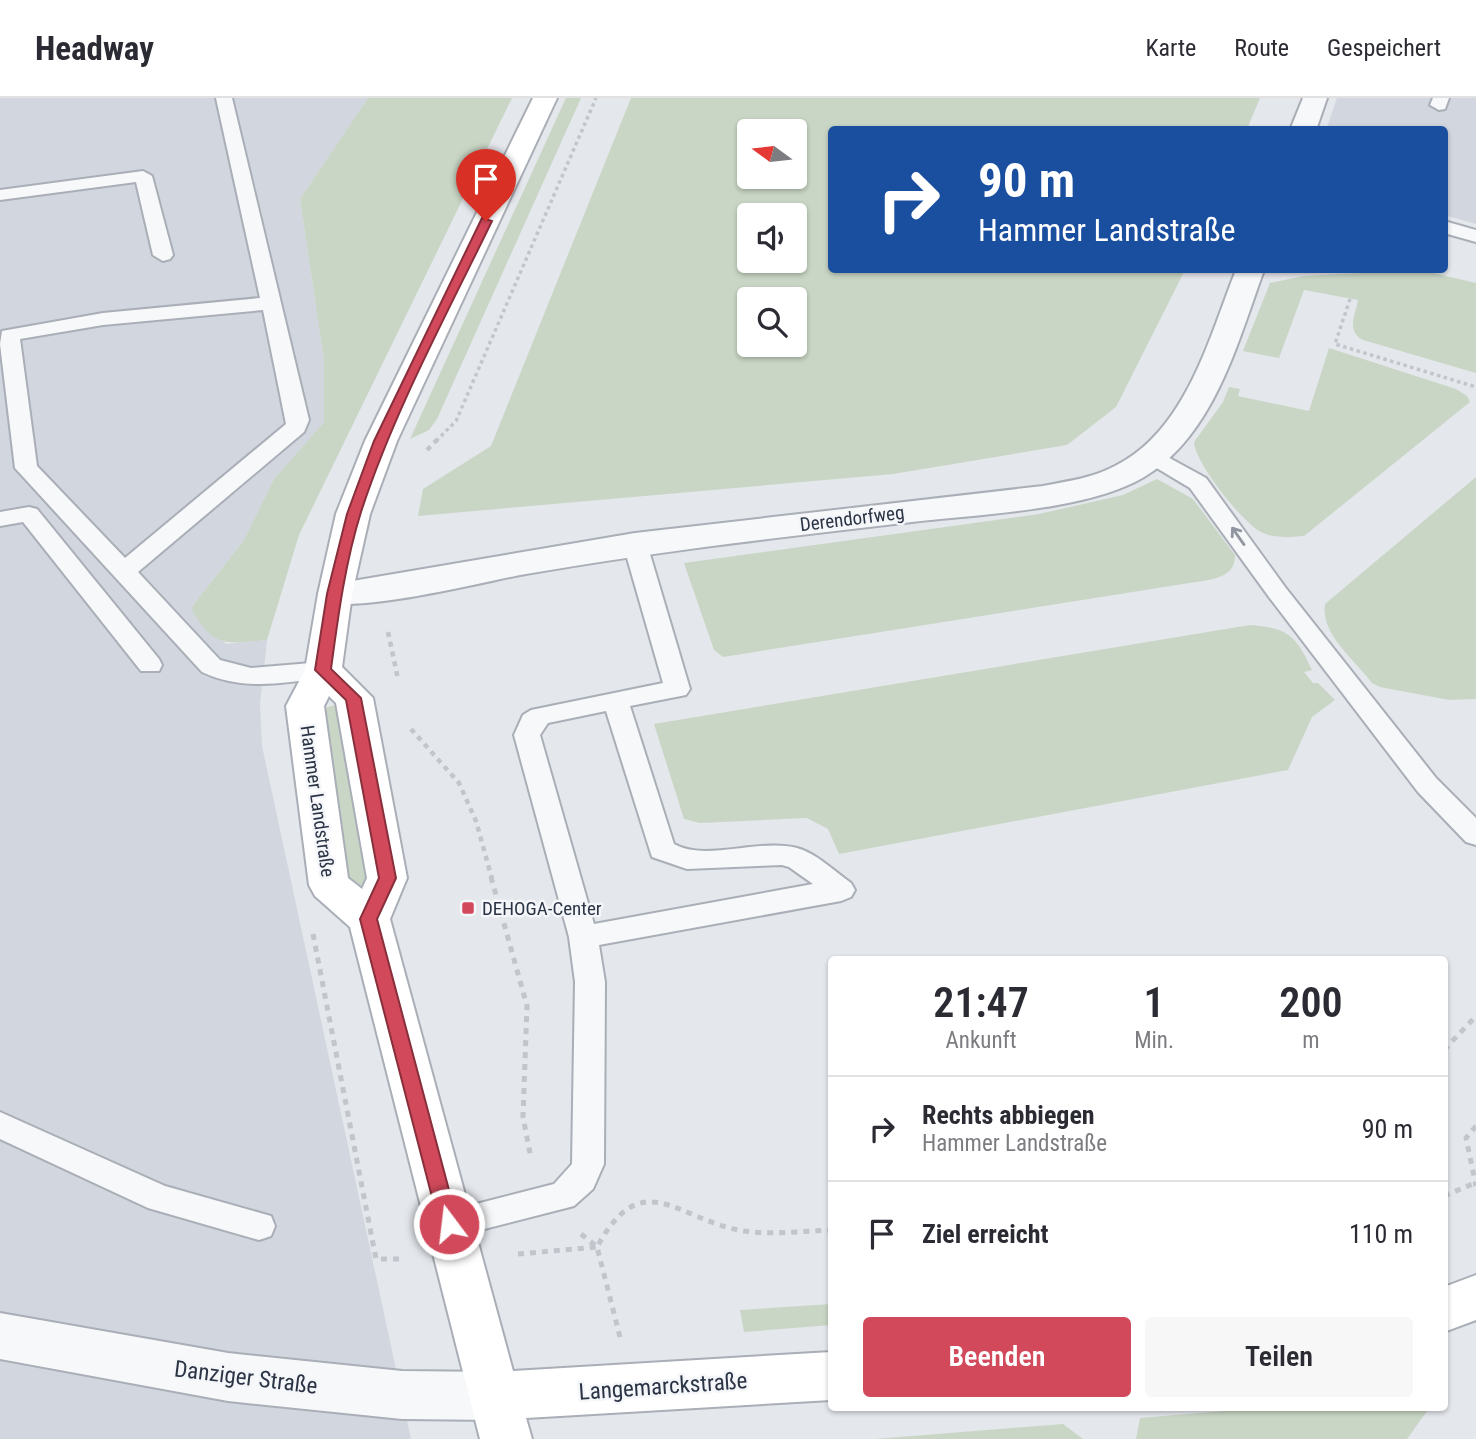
<!DOCTYPE html>
<html lang="de">
<meta charset="utf-8">
<style>
:root{--surface:#fff;--page:#f7f7f7;--text:#2b2b33;--muted:#7c7c81;--line:#e1e1e2;--accent:#d1495b}
body{margin:0;font-family:"Roboto Condensed",sans-serif;background:var(--page);color:var(--text);height:100vh;display:flex;flex-direction:column;font-size:26px;white-space:nowrap}
*{box-sizing:border-box;margin:0}
p{font-size:23px;color:var(--muted)}
.icon{flex:none;width:38px;height:38px;fill:none;stroke:currentColor;stroke-width:2;stroke-linecap:round;stroke-linejoin:round}
.map{position:relative;flex:1;overflow:hidden}
.side{position:absolute;left:828px;top:858px;width:620px;height:455px;display:flex;flex-direction:column;background:var(--surface);border-radius:7px;box-shadow:0 2px 5px #0004}
.side>*{flex:none}
.banner{position:absolute;left:828px;top:28px;width:620px;height:147px;border-radius:7px;box-shadow:0 2px 5px #0004;background:#1a4fa0;color:#fff;overflow:hidden}
.needle{width:46px;rotate:285deg}
.fabs{position:absolute;left:737px;top:21px;display:grid;gap:14px}
.fabs a{display:grid;place-items:center;width:70px;height:70px;border-radius:7px;background:var(--surface);box-shadow:0 2px 5px #0004;font-size:35px}
.pin{position:absolute;display:grid;place-items:center;width:60px;height:60px;color:#fff;margin:-72px -30px;border-radius:50% 50% 50% 0;rotate:-45deg;box-shadow:0 0 7px #0007}
.pin .icon{rotate:45deg}
.me{position:absolute;width:77px;margin:-38px;rotate:345deg;stroke-linejoin:round;filter:drop-shadow(0 0 5px #0008)}
.turn{display:flex;align-items:center;gap:24px;height:147px;padding:0 35px;font-size:32px}
.turn .icon{width:91px;height:91px;stroke-width:2.5}
.turn b{display:block;font-size:49px;line-height:60px}
.eta{display:flex;justify-content:space-evenly;align-items:center;height:119px;text-align:center}
.eta b{font-size:42px;font-weight:600;line-height:49px}
.button{display:flex;gap:14px;margin-top:auto;padding:14px 35px}
.button a{flex:1;height:80px;border-radius:7px;background:var(--accent);color:#fff;font-size:28px;font-weight:600;line-height:80px;text-align:center}
.button a+a{background:var(--page);color:var(--text)}
ul{padding:0;list-style:none}
li{display:flex;align-items:center;gap:21px;height:105px;padding:0 35px;border-top:2px solid var(--line)}
li div{flex:1}
li b{display:block;font-size:26px}
li em{font-style:normal}
header{display:flex;align-items:center;gap:42px;box-sizing:border-box;height:98px;padding:0 35px;background:var(--surface);border-bottom:2px solid var(--line)}
header strong{font-size:33px}
nav{display:flex;gap:38px;margin-inline-start:auto;font-size:24px}
.map>svg:first-child{display:block}
.built{fill:#d2d6de}
.green{fill:#c9d6c5;fill-rule:evenodd}
.lines{fill:none;stroke-linecap:round;stroke-linejoin:round}
.lane-casing{stroke:#a9aeb7;stroke-width:4}
.street-casing{stroke:#a9aeb7;stroke-width:4}
.secondary-casing{stroke:#a9aeb7;stroke-width:4}
.path-far2{stroke:#c2c5cb;stroke-width:3.5;stroke-dasharray:3.5 3.5;stroke-linecap:butt}
.path-far1{stroke:#c2c5cb;stroke-width:4.5;stroke-dasharray:5 5;stroke-linecap:butt}
.path{stroke:#c2c5cb;stroke-width:5;stroke-dasharray:6 6;stroke-linecap:butt}
.lane{fill:#f7f8fa;fill-rule:evenodd}
.street{fill:#f7f8fa;fill-rule:evenodd}
.secondary{fill:#fff;fill-rule:evenodd}
.oneway{stroke:#9196a0}
.route{fill:#d1495b;stroke:#882f3b;stroke-width:2}
.poi-dot{fill:#d1495b;stroke:#f4f6f9;stroke-width:2.5}
.labels{text-anchor:middle;stroke-width:5;stroke-linejoin:round;paint-order:stroke}
.street-label{font-size:19px;fill:#2b3445;stroke:#f4f6f9}
.poi-label{font-size:19px;fill:#2b3445;stroke:#f4f6f9;text-anchor:start}
.near-street-label{font-size:23px;fill:#2b3445;stroke:#f4f6f9}
</style>
<header>
<strong>Headway</strong>
<nav><a>Karte</a><a>Route</a><a>Gespeichert</a></nav>
</header>
<div class="map">
<svg width="1476" height="1341" viewBox="0 0 1476 1341">
<rect width="100%" height="100%" fill="#e4e7ec"/>
<!-- built -->
<g class="built">
<path d="M 0,0 L 368,0 L 300,101 L 324,262 L 324,324 L 274,381 L 244,442 L 191,510 L 226,546 L 267,542 L 260,606 L 262,648 L 411,1341 L 0,1341 Z"/>
<path d="M 1337,0 L 1476,0 L 1476,126 L 1444,117 L 1444,32 L 1326,32 Z"/>
</g>
<!-- green -->
<g class="green">
<path d="M 368,0 L 512,0 L 299,437 L 267,542 C 226,546 213,550 191,510 L 244,442 L 274,381 L 324,324 L 324,262 L 300,101 Z"/>
<path d="M 566,0 L 581,0 L 437,321 L 429,332 L 410,341 Z"/>
<path d="M 631,0 L 1260,0 L 1247,31 L 831,32 L 831,172 L 1185,172 L 1116,309 L 1067,347 L 893,376 L 418,418 L 423,391 L 491,348 ZM 749,33 L 794,33 L 794,79 L 749,79 ZM 749,117 L 794,117 L 794,163 L 749,163 ZM 749,201 L 794,201 L 794,247 L 749,247 Z"/>
<path d="M 1420,172 L 1476,185 L 1476,275 L 1363,242 C 1346,233 1355,218 1358,202 L 1304,192 L 1279,260 L 1243,253 L 1270,185 L 1304,178 Z"/>
<path d="M 1329,250 L 1456,291 L 1467,298 L 1470,304 L 1304,438 C 1289,439 1275,441 1261,434 C 1242,424 1195,365 1194,344 L 1223,304 L 1229,289 L 1240,291 L 1238,298 L 1309,313 Z"/>
<path d="M 1476,379 L 1476,601 L 1449,602 L 1380,589 L 1372,585 C 1356,563 1320,536 1325,506 Z"/>
<path d="M 1157,381 L 1193,401 L 1235,457 C 1236,483 1203,482 1183,486 L 723,559 L 714,552 L 684,465 L 1039,416 L 1123,397 Z"/>
<path d="M 1250,527 C 1289,530 1296,538 1312,572 L 1304,574 L 1313,585 L 1318,585 L 1335,602 L 1312,619 L 1288,672 L 839,756 L 828,731 L 807,720 L 700,725 L 684,721 L 654,626 Z"/>
<path d="M 336,607 L 341,614 L 368,781 L 364,788 L 355,790 L 347,784 L 323,617 L 327,609 Z"/>
<path d="M 831,1206 L 831,1227 L 744,1234 L 740,1212 Z"/>
<path d="M 1273,1309 L 1430,1309 L 1407,1341 L 1136,1341 L 1140,1320 Z"/>
<path d="M 1063,1326 L 1083,1341 L 875,1341 Z"/>
</g>
<g class="lines">
<!-- lane casing -->
<g class="lane-casing">
<g id="lane">
<path d="M 216,0 L 232,0 L 309,322 L 304,334 L 138,474 L 220,562 L 251,570 L 323,564 L 332,566 L 335,572 L 332,578 L 323,580 C 281,585 242,593 202,574 L 15,370 L 0,246 L 2,233 L 103,215 L 260,200 ZM 263,212 L 286,326 L 125,460 L 37,368 L 20,241 L 103,227 Z"/>
<path d="M 1433,0 L 1449,0 L 1445,11 L 1439,12 L 1430,7 Z"/>
<path d="M 143,73 L 152,78 L 173,157 L 170,161 L 163,163 L 153,157 L 136,84 L 0,102 L 0,92 Z"/>
<path d="M 1444,123 L 1476,132 L 1476,144 L 1444,135 Z"/>
<path d="M 1153,351 L 1206,380 L 1285,489 L 1436,680 L 1476,720 L 1476,747 L 1466,744 L 1418,694 L 1269,499 L 1190,390 L 1145,363 L 1142,358 L 1145,353 Z"/>
<path d="M 29,409 L 37,411 L 159,561 L 162,567 L 159,573 L 141,573 L 23,424 L 0,428 L 0,414 Z"/>
<path d="M 635,439 L 643,441 L 647,446 L 690,591 L 686,597 L 630,608 L 674,746 C 706,764 759,740 797,750 C 816,755 834,773 851,785 L 855,792 L 851,799 L 841,803 L 599,847 L 605,884 L 604,1066 L 593,1091 L 574,1108 L 449,1140 L 437,1136 L 433,1126 L 437,1116 L 554,1086 L 572,1066 L 575,884 L 569,839 L 514,637 L 523,617 L 531,612 L 663,585 L 623,446 L 627,441 ZM 606,613 L 652,759 L 687,771 L 782,767 L 789,769 L 813,786 L 594,826 L 540,637 L 548,625 Z"/>
<path d="M 0,1014 L 165,1088 L 271,1118 L 275,1128 L 271,1138 L 259,1142 L 148,1110 L 0,1041 Z"/>
</g>
</g>
<!-- street casing -->
<g class="street-casing">
<g id="street">
<path d="M 1303,0 L 1327,0 L 1316,32 L 1290,32 Z"/>
<path d="M 1236,172 L 1264,172 C 1238,243 1214,338 1144,379 C 1087,413 978,416 912,424 C 781,439 650,454 520,477 C 475,486 362,514 323,504 L 318,496 L 323,488 L 635,435 L 1043,388 C 1068,383 1093,380 1115,368 C 1186,333 1209,240 1236,172 Z"/>
<path d="M 0,1215 L 228,1255 L 402,1273 L 495,1274 L 513,1281 L 521,1298 L 513,1315 L 495,1322 L 402,1321 L 228,1303 L 0,1261 Z"/>
</g>
</g>
<!-- secondary casing -->
<g class="secondary-casing">
<g id="secondary">
<path d="M 533,0 L 557,0 L 397,343 L 370,416 L 352,496 L 342,569 L 373,600 L 407,780 L 390,821 L 513,1273 L 831,1254 L 831,1302 L 526,1320 L 532,1341 L 480,1341 L 350,829 L 315,798 L 309,787 L 286,608 L 305,572 L 318,496 L 336,416 L 365,343 ZM 329,598 L 336,605 L 367,780 L 362,791 L 348,780 L 324,608 Z"/>
<path d="M 1476,1177 L 1476,1222 L 1444,1234 L 1444,1189 Z"/>
</g>
</g>
<!-- path-far2 -->
<g class="path-far2">
<path d="M 1350,201 L 1335,246 L 1476,289"/>
<path d="M 436,343 L 456,323 L 596,0"/>
</g>
<!-- path-far1 -->
<g class="path-far1">
<path d="M 427,352 L 438,341"/>
<path d="M 388,534 L 398,581"/>
<path d="M 411,631 L 459,685 L 476,723 L 492,781"/>
</g>
<!-- path -->
<g class="path">
<path d="M 491,779 L 527,908 L 523,1019 L 531,1060"/>
<path d="M 313,836 L 376,1161 L 404,1161"/>
<path d="M 1444,952 L 1476,918"/>
<path d="M 1476,1028 L 1466,1040 L 1476,1088"/>
<path d="M 1444,1098 L 1475,1085"/>
<path d="M 581,1136 L 596,1148"/>
<path d="M 518,1156 L 597,1149"/>
<path d="M 620,1239 L 597,1149 C 643,1065 676,1122 744,1133 C 773,1137 803,1133 831,1132"/>
</g>
<!-- lane -->
<use href="#lane" class="lane"/>
<!-- street -->
<use href="#street" class="street"/>
<!-- secondary -->
<use href="#secondary" class="secondary"/>
</g>
<!-- one-way arrows -->
<defs><path id="oneway-shaft" d="M-6 0H5M1.5-3L5.5 0L1.5 3" fill="none" stroke-width="1.6" stroke-linecap="round" stroke-linejoin="round" transform="scale(1.75)"/></defs>
<use class="oneway" href="#oneway-shaft" transform="translate(1238 438) rotate(-125)"/>
<!-- route -->
<path class="route" d="M 482,120 L 492,123 C 446,218 394,313 361,414 C 345,465 338,519 331,571 L 361,600 L 396,780 L 377,821 L 458,1126 L 456,1132 L 449,1134 L 442,1132 L 439,1126 L 360,821 L 379,780 L 346,602 L 315,572 L 327,496 L 347,416 L 374,343 Z"/>
<!-- markers -->
<rect class="poi-dot" x="461" y="803" width="14" height="14" rx="3.5"/>
<g class="labels">
<!-- street labels -->
<g class="street-label">
<text transform="translate(852 420) rotate(-7)" y="7">Derendorfweg</text>
<text transform="translate(318 703) rotate(82)" y="7">Hammer Landstraße</text>
</g>
<!-- poi labels -->
<g class="poi-label">
<text x="482" y="817">DEHOGA-Center</text>
</g>
<!-- near-street labels -->
<g class="near-street-label">
<text transform="translate(246 1279) rotate(7)" y="8">Danziger Straße</text>
<text transform="translate(663 1288) rotate(-4)" y="8">Langemarckstraße</text>
</g>
</g>
</svg>
<div class="fabs">
<a><svg class="needle" viewBox="-14 -14 28 28"><path d="M0-13l5 13h-10z" fill="#e53935"/><path d="M0 13l5-13h-10z" fill="#7c7c81"/></svg></a>
<a><svg class="icon" aria-label="sound" viewBox="0 0 24 24"><path d="M4 9h4l5-4v14l-5-4H4zM17 9q2 3 0 6"/></svg></a>
<a><svg class="icon" aria-label="search" viewBox="0 0 24 24"><circle cx="10" cy="10" r="6"/><path d="M15 15l6 6"/></svg></a>
</div>
<div class="pin" style="left:486px;top:123px;background:#d93025"><svg class="icon" aria-label="arrive" viewBox="0 0 24 24"><path d="M6 21V4h12l-3 4 3 4H6"/></svg></div>
<svg class="me" style="left:449px;top:1126px" viewBox="-20 -20 40 40"><circle r="17" fill="#d1495b" stroke="#fff" stroke-width="3"/><path d="M0-11L8 9 0 5-8 9z" fill="#fff"/></svg>
<div class="banner">
<div class="turn"><svg class="icon" aria-label="right" viewBox="0 0 24 24"><path d="M7 20v-9h11M14 6l5 5-5 5"/></svg><div><b>90 m</b>Hammer Landstraße</div></div>
</div>
<section class="side">
<div class="eta">
<div><b>21:47</b><p>Ankunft</p></div>
<div><b>1</b><p>Min.</p></div>
<div><b>200</b><p>m</p></div>
</div>
<ul>
<li><svg class="icon" aria-label="right" viewBox="0 0 24 24"><path d="M7 20v-9h11M14 6l5 5-5 5"/></svg><div><b>Rechts abbiegen</b><p>Hammer Landstraße</p></div><em>90 m</em></li>
<li><svg class="icon" aria-label="arrive" viewBox="0 0 24 24"><path d="M6 21V4h12l-3 4 3 4H6"/></svg><div><b>Ziel erreicht</b></div><em>110 m</em></li>
</ul>
<div class="button"><a>Beenden</a><a>Teilen</a></div>
</section>
</div>
